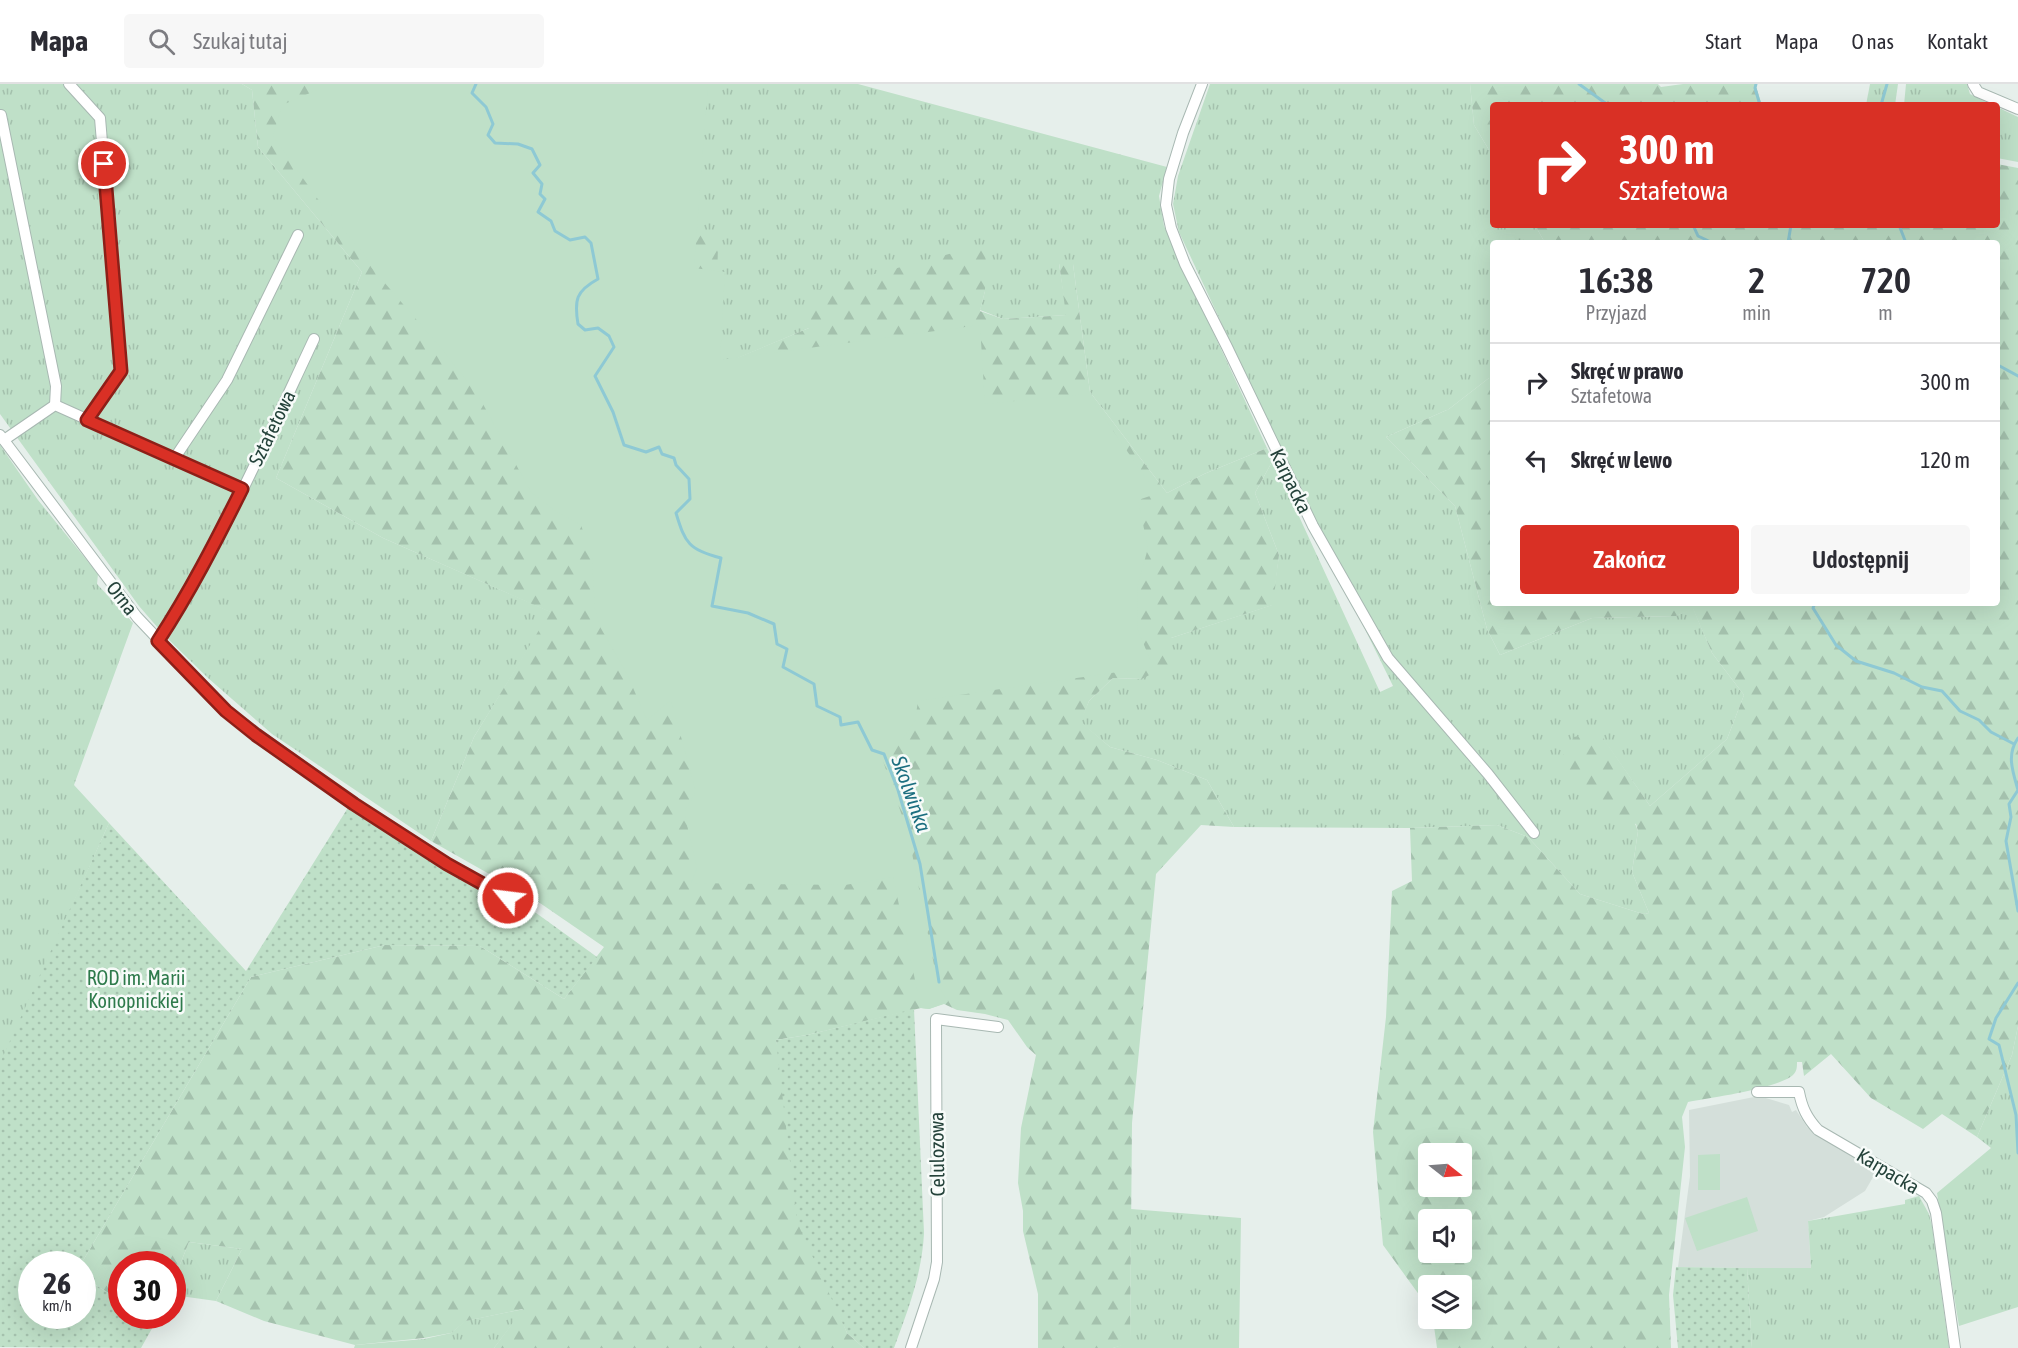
<!DOCTYPE html>
<html lang="pl">
<meta charset="utf-8">
<style>
:root{--surface:#fff;--page:#f7f7f7;--text:#2b2b33;--muted:#7c7c81;--line:#e1e1e2;--accent:#d93025}
body{margin:0;font-family:"Asap Condensed",sans-serif;background:var(--page);color:var(--text);height:100vh;display:flex;flex-direction:column;font-size:22px;white-space:nowrap}
*{box-sizing:border-box;margin:0}
p{font-size:20px;color:var(--muted)}
.icon{flex:none;width:33px;height:33px;fill:none;stroke:currentColor;stroke-width:2;stroke-linecap:round;stroke-linejoin:round}
.map{position:relative;flex:1;overflow:hidden}
.side{position:absolute;left:1490px;top:156px;width:510px;height:366px;display:flex;flex-direction:column;background:var(--surface);border-radius:6px;box-shadow:0 6px 24px #0002}
.side>*{flex:none}
.hud{position:absolute;left:1490px;top:18px;width:510px;height:126px;border-radius:6px;box-shadow:0 6px 24px #0002;background:#d93025;color:#fff;overflow:hidden}
.needle{width:39px;rotate:107deg}
.fabs{position:absolute;left:1418px;top:1059px;display:grid;gap:12px}
.fabs a{display:grid;place-items:center;width:54px;height:54px;border-radius:6px;background:var(--surface);box-shadow:0 6px 24px #0002;font-size:30px}
.speed{position:absolute;left:18px;top:1167px;display:flex;gap:12px;font-size:30px;font-weight:700;text-align:center}
.speed>*{display:grid;place-content:center;width:78px;height:78px;border-radius:50%;background:var(--surface);box-shadow:0 6px 24px #0002;line-height:1}
.speed small{font-size:15px;font-weight:400}
.speed .limit{border:9px solid #d22;background:#fff;color:#111}
.pin{position:absolute;display:grid;place-items:center;width:51px;height:51px;color:#fff;margin:-26px;border:3px solid #fff;border-radius:50%;box-shadow:0 2px 6px #0007}
.me{position:absolute;width:66px;margin:-33px;rotate:299deg;stroke-linejoin:round;filter:drop-shadow(0 0 4px #0008)}
.turn{display:flex;align-items:center;gap:21px;height:126px;padding:0 30px;font-size:27px}
.turn .icon{width:78px;height:78px;stroke-width:2.5}
.turn b{display:block;font-size:42px;line-height:51px}
.eta{display:flex;justify-content:space-evenly;align-items:center;height:102px;text-align:center}
.eta b{font-size:36px;font-weight:600;line-height:42px}
.primary-button{display:flex;gap:12px;margin-top:auto;padding:12px 30px}
.primary-button a{flex:1;height:69px;border-radius:6px;background:var(--accent);color:#fff;font-size:24px;font-weight:600;line-height:69px;text-align:center}
.primary-button a+a{background:var(--page);color:var(--text)}
ul{padding:0;list-style:none}
li{display:flex;align-items:center;gap:18px;height:78px;padding:0 30px;border-top:2px solid var(--line)}
li div{flex:1}
li b{display:block;font-size:22px}
li em{font-style:normal}
header{display:flex;align-items:center;gap:36px;box-sizing:border-box;height:84px;padding:0 30px;background:var(--surface);border-bottom:2px solid var(--line)}
header strong{font-size:28px}
nav{display:flex;gap:33px;margin-inline-start:auto;font-size:21px}
.search{width:420px;height:54px;background:var(--page);display:flex;align-items:center;gap:15px;box-sizing:border-box;padding:0 21px;border-radius:6px;color:var(--muted);font-size:22px}
.map>svg:first-child{display:block}
.built{fill:#d4dfda}
.grass{fill:url(#grass-tufts)}
.forest{fill:url(#forest-firs);fill-rule:evenodd}
.park{fill:#bfe0c8}
.garden{fill:url(#garden-dots)}
.lines{fill:none;stroke-linecap:round;stroke-linejoin:round}
.stream{stroke:#8ec9d4;stroke-width:3}
.minor-casing{stroke:#a8b8b2;stroke-width:12}
.minor{stroke:#fff;stroke-width:10}
.route-casing{stroke:#8d1f18;stroke-width:15}
.route{stroke:#d93025;stroke-width:10}
.labels{text-anchor:middle;stroke-width:5;stroke-linejoin:round;paint-order:stroke}
.street-label{font-size:20px;fill:#24423a;stroke:#f7fbf9}
.park-label{font-size:20px;fill:#2d7a4b;stroke:#f7fbf9}
.water-label{font-size:21px;font-style:italic;fill:#1c6f80;stroke:#f7fbf9}
</style>
<header>
<strong>Mapa</strong>
<div class="search"><svg class="icon" aria-label="search" viewBox="0 0 24 24"><circle cx="10" cy="10" r="6"/><path d="M15 15l6 6"/></svg>Szukaj tutaj</div>
<nav><a>Start</a><a>Mapa</a><a>O nas</a><a>Kontakt</a></nav>
</header>
<div class="map">
<svg width="2018" height="1264" viewBox="0 0 2018 1264">
<defs>
<pattern id="grass-tufts" width="24" height="20" patternUnits="userSpaceOnUse" patternTransform="scale(1.5)"><rect width="24" height="20" fill="#bfe0c8"/><path d="M3 7l-1-3M5 7V3M7 7l1-3M15 17l-1-3M17 17v-4M19 17l1-3" fill="none" stroke="#a4c1ad"/></pattern>
<pattern id="forest-firs" width="22" height="20" patternUnits="userSpaceOnUse" patternTransform="scale(1.5)"><rect width="22" height="20" fill="#bfe0c8"/><path d="M5 1l3.5 6h-7zM16 11l3.5 6h-7z" fill="#a4c1ad"/></pattern>
<pattern id="garden-dots" width="8" height="8" patternUnits="userSpaceOnUse" patternTransform="scale(1.5)"><rect width="8" height="8" fill="#bfe0c8"/><path d="M2 2h.1M6 6h.1" fill="none" stroke="#a4c1ad" stroke-width="1.8" stroke-linecap="round"/></pattern>
</defs>
<rect width="100%" height="100%" fill="#e6efeb"/>
<!-- built -->
<path class="built" d="M 1759,1012 L 1789,1021 L 1792,1028 L 1796,1026 L 1807,1043 L 1876,1088 L 1865,1107 L 1824,1133 L 1808,1137 L 1811,1185 L 1678,1183 L 1690,1092 L 1689,1026 Z"/>
<!-- grass -->
<g class="grass">
<path d="M 0,0 L 242,0 L 252,6 L 258,63 L 362,188 L 276,394 L 383,454 L 551,528 L 474,653 L 431,757 L 272,650 L 208,594 L 165,552 L 139,522 L 0,330 Z"/>
<path d="M 484,0 L 858,0 L 1167,83 L 1159,112 L 1164,142 L 1267,364 L 1204,390 L 1167,409 L 1090,308 L 1073,180 L 1059,180 L 1067,231 L 1003,235 L 980,226 L 985,207 L 809,244 L 714,284 L 685,138 Z"/>
<path d="M 1210,0 L 1470,0 L 1474,41 L 1492,71 L 1492,141 L 1535,141 L 1545,159 L 1492,159 L 1492,294 L 1489,294 L 1449,325 L 1386,353 L 1455,422 L 1487,545 L 1500,571 L 1592,534 L 1676,532 L 1693,524 L 1712,569 L 1744,611 L 1727,655 L 1650,722 L 1599,649 L 1638,747 L 1632,788 L 1649,829 L 1643,830 L 1580,810 L 1528,753 L 1497,741 L 1410,744 L 1234,743 L 1207,696 L 1157,676 L 1110,663 L 1080,638 L 1089,617 L 1113,594 L 1142,595 L 1171,554 L 1272,521 L 1279,471 L 1255,409 L 1273,376 L 1380,608 L 1393,602 L 1351,517 L 1179,148 L 1173,120 L 1178,92 Z"/>
<path d="M 1870,0 L 1898,0 L 1895,21 L 1866,21 Z"/>
<path d="M 1906,0 L 1967,0 L 1970,10 L 1992,21 L 1904,21 Z"/>
<path d="M 1997,23 L 2018,33 L 2018,78 L 1997,74 Z"/>
<path d="M 0,361 L 38,416 L 98,490 L 97,500 L 133,539 L 74,701 L 109,739 L 0,983 Z"/>
<path d="M 2018,942 L 2018,1223 L 1959,1242 L 1937,1109 L 1991,1064 L 1977,1053 L 2012,971 Z"/>
<path d="M 1919,1112 L 1929,1130 L 1932,1142 L 1949,1264 L 1752,1264 L 1747,1184 L 1811,1184 L 1808,1137 L 1905,1120 L 1905,1116 Z"/>
<path d="M 1131,1125 L 1241,1134 L 1239,1264 L 1113,1264 L 1130,1258 Z"/>
<path d="M 189,1158 L 242,1165 L 216,1217 L 173,1211 L 173,1198 Z"/>
<path d="M 524,1225 L 494,1264 L 354,1264 L 355,1261 L 424,1255 L 451,1249 L 465,1237 Z"/>
</g>
<!-- forest -->
<g class="forest">
<path d="M 242,0 L 484,0 L 718,160 L 715,283 L 809,244 L 816,206 L 986,160 L 985,207 L 980,227 L 1003,235 L 1066,231 L 1059,179 L 1073,180 L 1090,308 L 1167,409 L 1204,390 L 1267,364 L 1273,376 L 1255,409 L 1279,471 L 1273,521 L 1171,554 L 1173,578 L 1142,595 L 1113,594 L 1089,617 L 1081,638 L 1110,663 L 1157,676 L 1207,696 L 1234,743 L 1201,741 L 1156,790 L 1132,1039 L 1130,1259 L 1113,1264 L 1038,1264 L 1038,1210 L 1023,1147 L 1023,1127 L 1018,1099 L 1021,1044 L 1036,971 L 1027,963 L 1008,936 L 985,930 L 957,926 L 944,920 L 929,925 L 921,924 L 807,951 L 776,956 L 833,1215 L 847,1249 L 864,1264 L 494,1264 L 523,1225 L 466,1237 L 451,1249 L 424,1254 L 355,1261 L 264,1237 L 216,1217 L 242,1165 L 189,1158 L 173,1198 L 172,1180 L 122,1180 L 121,1217 L 83,1193 L 81,1180 L 251,893 L 385,861 L 480,862 L 564,915 L 604,863 L 537,817 L 431,757 L 474,653 L 550,528 L 383,454 L 276,394 L 362,188 L 258,63 L 252,6 Z"/>
<path d="M 1470,0 L 1658,0 L 1661,3 L 1683,0 L 1755,0 L 1762,21 L 1492,21 L 1492,71 L 1474,41 Z"/>
<path d="M 1997,80 L 2018,84 L 2018,942 L 2012,971 L 1977,1053 L 1942,1030 L 1923,1045 L 1871,1014 L 1831,970 L 1804,992 L 1802,978 L 1797,978 C 1797,983 1797,987 1793,991 C 1779,1004 1710,1014 1688,1018 L 1682,1033 L 1685,1063 L 1669,1211 L 1671,1264 L 1437,1264 L 1433,1235 L 1461,1234 L 1461,1202 L 1428,1202 L 1428,1223 L 1383,1161 L 1373,1048 L 1386,933 L 1392,807 L 1412,797 L 1410,744 L 1497,741 L 1528,753 L 1580,810 L 1643,830 L 1649,829 L 1632,788 L 1638,747 L 1636,740 L 1610,734 L 1559,678 L 1574,653 L 1599,648 L 1650,722 L 1727,655 L 1744,611 L 1712,569 L 1693,525 L 1676,532 L 1592,534 L 1500,571 L 1487,545 L 1455,422 L 1386,353 L 1449,325 L 1489,294 L 1492,294 L 1492,519 L 1996,519 L 1996,159 L 1545,159 L 1535,141 L 1996,141 ZM 1428,1070 L 1461,1070 L 1461,1102 L 1428,1102 ZM 1428,1136 L 1461,1136 L 1461,1168 L 1428,1168 Z"/>
</g>
<!-- park -->
<g class="park">
<path d="M 319,0 L 708,0 L 694,184 L 725,188 L 720,276 L 980,241 L 985,320 L 1088,310 L 1151,402 L 1157,401 L 1156,410 L 1138,416 L 1148,464 L 1137,504 L 1138,546 L 1153,583 L 918,617 L 915,637 L 893,668 L 883,677 L 908,749 L 938,901 L 948,918 L 929,925 L 921,924 L 893,793 L 845,801 L 691,799 L 697,784 L 684,728 L 696,708 L 671,616 L 647,636 L 627,590 L 599,541 L 595,525 L 592,474 L 581,441 L 554,426 L 531,408 L 478,311 L 440,263 L 371,183 L 364,170 L 317,114 L 273,52 L 282,21 L 317,6 Z"/>
<path d="M 1720,1070 L 1720,1106 L 1698,1106 L 1698,1071 Z"/>
<path d="M 1747,1113 L 1758,1147 L 1697,1167 L 1685,1134 Z"/>
</g>
<!-- garden -->
<g class="garden">
<path d="M 349,722 L 532,826 L 597,873 L 564,915 L 480,862 L 385,861 L 251,893 L 81,1180 L 32,1180 L 32,1232 L 82,1232 L 83,1193 L 121,1217 L 122,1232 L 159,1232 L 141,1264 L 0,1263 L 0,979 L 109,739 L 246,887 Z"/>
<path d="M 914,925 L 924,1149 C 922,1190 908,1226 894,1264 L 864,1264 L 847,1249 L 797,1138 L 776,956 L 807,951 Z"/>
<path d="M 1676,1183 L 1747,1184 L 1752,1264 L 1678,1264 L 1673,1211 Z"/>
</g>
<g class="lines">
<!-- stream -->
<g class="stream">
<path d="M 476,0 L 472,9 L 486,23 L 493,40 L 488,51 L 495,59 L 518,60 L 532,65 L 540,81 L 533,89 L 542,100 L 540,110 L 545,115 L 538,128 L 551,137 L 555,147 L 570,156 L 585,153 L 591,159 L 598,195 C 576,207 574,216 578,240 L 585,246 L 598,244 L 609,252 L 614,263 L 595,292 L 613,328 L 624,361 L 646,368 L 659,363 L 662,370 L 674,374 L 676,381 L 689,395 L 690,415 L 676,429 C 685,459 689,466 721,474 L 712,522 L 748,529 L 774,540 L 777,560 L 787,565 L 783,583 L 814,600 L 817,622 L 840,633 L 841,641 L 858,638 L 872,666 L 884,670 L 898,706 L 920,780 L 939,898"/>
<path d="M 1579,0 L 1608,21"/>
<path d="M 1756,0 L 1755,4 L 1760,21"/>
<path d="M 1881,21 L 1887,0"/>
<path d="M 1693,141 L 1698,152 L 1713,159"/>
<path d="M 1899,141 L 1906,159"/>
<path d="M 1788,159 L 1791,141"/>
<path d="M 1996,280 L 2018,292"/>
<path d="M 1815,519 L 1813,524 L 1836,561 L 1856,577 L 1894,589 L 1922,603 L 1942,607 L 1960,627 L 1979,636 L 1991,648 L 2014,660"/>
<path d="M 2018,654 C 2006,671 2013,688 2018,706 L 2009,720 L 2011,733 L 2006,757 L 2018,827"/>
<path d="M 2018,899 L 1996,934 L 1989,955 L 1999,961 L 2016,1031 L 2018,1069"/>
</g>
<!-- minor casing -->
<g class="minor-casing">
<g id="minor">
<path d="M 69,0 L 100,34 L 121,287 L 87,336"/>
<path d="M 1202,0 L 1183,49 L 1169,95 L 1166,121 L 1171,144 L 1185,180 L 1227,263 L 1313,442 L 1388,574 L 1488,690 L 1534,749"/>
<path d="M 1973,0 L 1978,8 L 2018,25"/>
<path d="M 1,31 L 56,302 L 55,321"/>
<path d="M 0,351 L 137,533 L 226,627 L 354,720 L 447,780 L 508,814"/>
<path d="M 4,356 L 55,321 L 242,405"/>
<path d="M 174,375 L 227,296 L 298,151"/>
<path d="M 158,557 C 220,462 266,357 314,255"/>
<path d="M 1757,1008 L 1799,1008 C 1802,1024 1807,1034 1818,1046 L 1926,1109 L 1932,1117 L 1936,1129 L 1955,1264"/>
<path d="M 911,1264 L 934,1195 L 937,1178 L 936,935 L 998,943"/>
</g>
</g>
<!-- minor -->
<use href="#minor" class="minor"/>
</g>
<g class="lines">
<!-- route casing -->
<g class="route-casing">
<path id="route" d="M 104,80 L 121,287 L 87,336 L 242,405 C 216,457 190,508 158,557 L 226,627 L 256,651 L 354,720 L 447,780 L 508,814"/>
</g>
<!-- route -->
<use href="#route" class="route"/>
</g>
<g class="labels">
<!-- street labels -->
<g class="street-label">
<text transform="translate(272 344) rotate(-64)" y="7">Sztafetowa</text>
<text transform="translate(1291 397) rotate(64)" y="7">Karpacka</text>
<text transform="translate(122 514) rotate(52)" y="7">Orna</text>
<text transform="translate(937 1070) rotate(-91)" y="7">Celulozowa</text>
<text transform="translate(1888 1087) rotate(31)" y="7">Karpacka</text>
</g>
<!-- park labels -->
<g class="park-label">
<text x="136" y="901">ROD im. Marii<tspan x="136" dy="23">Konopnickiej</tspan></text>
</g>
<!-- water labels -->
<g class="water-label">
<text transform="translate(911 710) rotate(70)" y="7">Skolwinka</text>
</g>
</g>
</svg>
<div class="fabs">
<a><svg class="needle" viewBox="-14 -14 28 28"><path d="M0-13l5 13h-10z" fill="#e53935"/><path d="M0 13l5-13h-10z" fill="#7c7c81"/></svg></a>
<a><svg class="icon" aria-label="sound" viewBox="0 0 24 24"><path d="M4 9h4l5-4v14l-5-4H4zM17 9q2 3 0 6"/></svg></a>
<a><svg class="icon" aria-label="layers" viewBox="0 0 24 24"><path d="M12 4l9 5-9 5-9-5zM3 14l9 5 9-5"/></svg></a>
</div>
<div class="speed"><div>26<small>km/h</small></div><div class="limit">30</div></div>
<div class="pin" style="left:104px;top:80px;background:#d93025"><svg class="icon" aria-label="arrive" viewBox="0 0 24 24"><path d="M6 21V4h12l-3 4 3 4H6"/></svg></div>
<svg class="me" style="left:508px;top:814px" viewBox="-20 -20 40 40"><circle r="17" fill="#d93025" stroke="#fff" stroke-width="3"/><path d="M0-11L8 9 0 5-8 9z" fill="#fff"/></svg>
<div class="hud">
<div class="turn"><svg class="icon" aria-label="right" viewBox="0 0 24 24"><path d="M7 20v-9h11M14 6l5 5-5 5"/></svg><div><b>300 m</b>Sztafetowa</div></div>
</div>
<section class="side">
<div class="eta">
<div><b>16:38</b><p>Przyjazd</p></div>
<div><b>2</b><p>min</p></div>
<div><b>720</b><p>m</p></div>
</div>
<ul>
<li><svg class="icon" aria-label="right" viewBox="0 0 24 24"><path d="M7 20v-9h11M14 6l5 5-5 5"/></svg><div><b>Skręć w prawo</b><p>Sztafetowa</p></div><em>300 m</em></li>
<li><svg class="icon" aria-label="left" viewBox="0 0 24 24"><path d="M17 20v-9H6M10 6l-5 5 5 5"/></svg><div><b>Skręć w lewo</b></div><em>120 m</em></li>
</ul>
<div class="primary-button"><a>Zakończ</a><a>Udostępnij</a></div>
</section>
</div>
